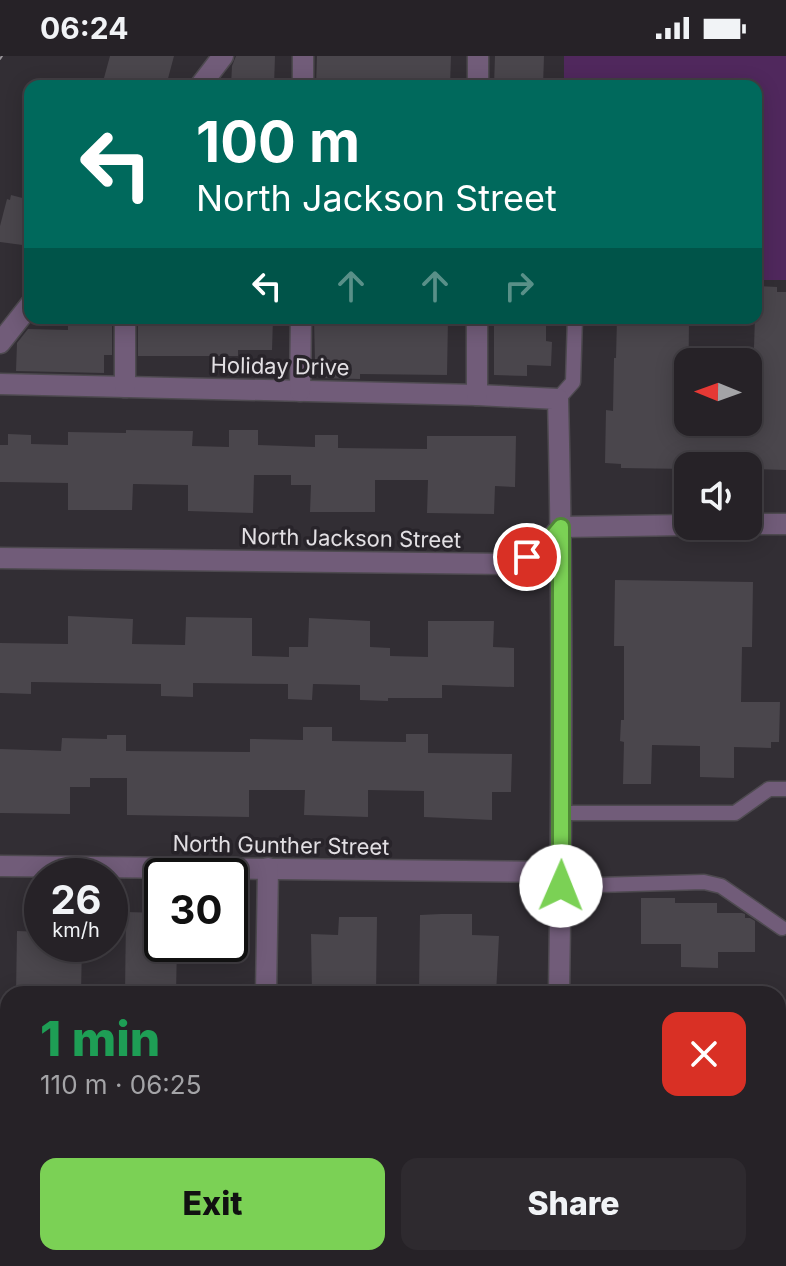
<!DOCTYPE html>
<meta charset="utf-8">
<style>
:root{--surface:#262227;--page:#2e2a2f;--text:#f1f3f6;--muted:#a4a4a7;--line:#423f44;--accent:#7bd155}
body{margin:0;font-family:Inter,sans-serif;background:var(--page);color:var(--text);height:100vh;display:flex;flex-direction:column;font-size:30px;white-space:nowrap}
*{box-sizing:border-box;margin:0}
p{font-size:26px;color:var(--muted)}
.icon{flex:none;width:44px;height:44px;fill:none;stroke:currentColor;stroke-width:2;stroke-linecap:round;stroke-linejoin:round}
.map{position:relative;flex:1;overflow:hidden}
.details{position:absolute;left:0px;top:930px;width:786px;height:280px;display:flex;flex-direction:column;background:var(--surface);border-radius:24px 24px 0 0;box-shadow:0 4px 20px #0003,0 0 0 2px var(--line)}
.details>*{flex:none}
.hud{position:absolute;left:24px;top:24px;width:738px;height:244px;border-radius:16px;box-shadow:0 4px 20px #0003,0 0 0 2px var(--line);background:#00695c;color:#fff;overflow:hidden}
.needle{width:52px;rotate:271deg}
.buttons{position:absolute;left:674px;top:292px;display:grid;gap:16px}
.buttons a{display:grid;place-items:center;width:88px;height:88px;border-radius:16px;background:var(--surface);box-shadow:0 4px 20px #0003,0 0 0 2px var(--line);font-size:40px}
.speed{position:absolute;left:24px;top:802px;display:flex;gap:16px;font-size:40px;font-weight:700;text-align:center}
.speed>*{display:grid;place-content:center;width:104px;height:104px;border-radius:50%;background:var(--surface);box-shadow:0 4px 20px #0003,0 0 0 2px var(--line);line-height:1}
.speed small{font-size:20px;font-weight:400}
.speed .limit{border:4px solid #111;border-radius:12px;background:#fff;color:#111}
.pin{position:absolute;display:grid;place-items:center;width:68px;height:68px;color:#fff;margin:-34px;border:4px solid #fff;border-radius:50%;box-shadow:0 2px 8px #0007}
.me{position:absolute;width:88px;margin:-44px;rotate:1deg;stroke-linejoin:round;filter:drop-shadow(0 0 6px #0008)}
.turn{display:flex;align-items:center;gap:28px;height:168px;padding:0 40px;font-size:36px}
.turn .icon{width:104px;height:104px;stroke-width:2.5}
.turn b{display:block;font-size:56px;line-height:68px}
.lanes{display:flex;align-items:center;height:76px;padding:0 40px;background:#0003;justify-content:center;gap:40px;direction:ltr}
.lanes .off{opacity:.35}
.round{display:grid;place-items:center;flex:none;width:84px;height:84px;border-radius:16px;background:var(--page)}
.headline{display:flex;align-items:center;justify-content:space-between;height:136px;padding:0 40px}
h1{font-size:48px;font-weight:800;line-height:60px;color:#1e9e55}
.button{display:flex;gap:16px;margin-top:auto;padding:16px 40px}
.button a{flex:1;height:92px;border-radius:16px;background:var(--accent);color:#111;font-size:32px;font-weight:800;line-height:92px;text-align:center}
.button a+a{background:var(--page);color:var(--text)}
.status{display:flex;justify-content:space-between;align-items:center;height:56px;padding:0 40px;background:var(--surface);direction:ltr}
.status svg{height:22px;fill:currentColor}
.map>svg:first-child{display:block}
.green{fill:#50285d}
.building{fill:#4a464c}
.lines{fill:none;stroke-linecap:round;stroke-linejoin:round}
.service-casing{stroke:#4e4a50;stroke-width:17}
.minor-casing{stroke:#4e4a50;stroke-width:23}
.service{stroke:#715c79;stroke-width:14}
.minor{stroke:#715c79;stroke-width:20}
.tram{stroke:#989499;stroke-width:2}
.route-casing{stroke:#508837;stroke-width:20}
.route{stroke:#7bd155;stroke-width:14}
.labels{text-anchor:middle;stroke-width:7;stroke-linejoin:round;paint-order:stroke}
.street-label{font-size:22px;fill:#e2dfe3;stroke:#28242a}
</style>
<div class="status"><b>06:24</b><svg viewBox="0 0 49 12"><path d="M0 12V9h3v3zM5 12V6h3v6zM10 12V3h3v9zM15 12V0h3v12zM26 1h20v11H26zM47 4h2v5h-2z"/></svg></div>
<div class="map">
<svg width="786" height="1210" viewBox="0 0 786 1210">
<rect width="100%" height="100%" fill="#322e34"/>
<!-- green -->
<path class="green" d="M 564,0 L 786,0 L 786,224 L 756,224 L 756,30 L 564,30 Z"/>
<!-- building -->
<g class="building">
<path d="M 110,0 L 174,0 L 166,30 L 133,30 L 104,22 Z"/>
<path d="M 236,0 L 275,0 L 274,30 L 231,30 L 232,10 Z"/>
<path d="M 317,0 L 451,0 L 450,30 L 316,30 Z"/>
<path d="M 495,0 L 544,0 L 543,30 L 494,30 Z"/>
<path d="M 11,139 L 30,144 L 30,190 L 0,186 L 0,170 L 7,143 L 10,144 Z"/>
<path d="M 756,230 L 777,231 L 777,236 L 786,236 L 786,414 L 750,413 L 750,408 L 713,407 L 713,410 L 688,410 L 688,413 L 621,412 L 621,408 L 605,407 L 606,354 L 613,355 L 614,302 L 616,302 L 617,262 L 689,262 L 688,366 L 748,366 L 748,353 L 752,353 Z"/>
<path d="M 68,262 L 112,262 L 112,299 L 104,299 L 104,317 L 16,315 L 17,287 L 28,273 L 68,274 Z"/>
<path d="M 174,262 L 174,263 L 218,264 L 225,264 L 225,262 L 273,262 L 272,294 L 238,294 L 238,300 L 138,300 L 138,263 Z"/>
<path d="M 314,262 L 448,262 L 447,319 L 360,318 L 360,323 L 322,322 L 315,306 Z"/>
<path d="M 494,262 L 546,262 L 546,285 L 552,286 L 551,310 L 527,309 L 527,320 L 494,319 Z"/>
<path d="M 126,374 L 193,375 L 192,390 L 229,391 L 229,374 L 258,374 L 258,389 L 315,391 L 315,379 L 338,379 L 338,392 L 427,393 L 427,380 L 516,380 L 515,431 L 495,430 L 494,458 L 427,457 L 428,424 L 375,424 L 375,456 L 310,456 L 311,429 L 291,429 L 291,419 L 254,419 L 253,457 L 188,455 L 188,429 L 133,428 L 132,454 L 68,454 L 68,427 L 0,426 L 0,389 L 8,389 L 8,378 L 31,379 L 31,388 L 68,389 L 68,376 L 126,377 Z"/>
<path d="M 615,524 L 753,526 L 752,591 L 742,591 L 741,646 L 780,646 L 779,686 L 771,686 L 771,692 L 734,691 L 734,722 L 700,721 L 700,690 L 652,689 L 651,728 L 623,728 L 624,686 L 620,685 L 621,664 L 624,664 L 624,590 L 614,590 Z"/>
<path d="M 68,560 L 133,563 L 132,588 L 185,589 L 186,561 L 252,562 L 252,600 L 289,601 L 289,591 L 308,591 L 309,562 L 370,565 L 370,591 L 390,592 L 390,600 L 428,601 L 428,565 L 494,565 L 493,591 L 514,592 L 514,631 L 442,629 L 442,642 L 388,642 L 388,645 L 360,644 L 360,629 L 313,628 L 312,644 L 288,643 L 288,628 L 193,627 L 193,641 L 161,640 L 161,628 L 32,626 L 31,626 L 31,638 L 0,637 L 0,587 L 68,588 Z"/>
<path d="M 303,671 L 332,671 L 332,685 L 406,686 L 406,678 L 428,678 L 428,697 L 512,698 L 511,736 L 492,736 L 492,764 L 424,761 L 424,735 L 368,734 L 368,761 L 304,759 L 305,734 L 249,734 L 249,761 L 127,759 L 127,722 L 90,722 L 90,731 L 70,731 L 70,758 L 0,757 L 0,693 L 61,695 L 62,682 L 107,683 L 107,679 L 126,679 L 126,695 L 250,696 L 250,683 L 303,684 Z"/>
<path d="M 641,842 L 675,842 L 675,847 L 717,847 L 717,857 L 742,857 L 745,858 L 745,862 L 750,862 L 755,865 L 755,896 L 718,896 L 718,912 L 681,911 L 681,888 L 641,888 Z"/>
<path d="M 126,856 L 162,857 L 162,888 L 177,888 L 176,938 L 125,938 Z"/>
<path d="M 441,858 L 472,858 L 472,879 L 499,880 L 496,938 L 419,938 L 420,859 Z"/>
<path d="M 339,861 L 377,861 L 376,938 L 312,938 L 311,878 L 338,879 Z"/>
<path d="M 17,875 L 42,876 L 42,888 L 82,888 L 81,938 L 16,938 Z"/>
</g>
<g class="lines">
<!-- service casing -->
<g class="service-casing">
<g id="service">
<path d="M 558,343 L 573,326 L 575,262"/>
<path d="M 562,757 L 735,757 L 769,733 L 786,733"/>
<path d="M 561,830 L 704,826 L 721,830 L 782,872"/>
<path d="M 0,1156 L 8,1156"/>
<path d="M 778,1189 L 779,1063"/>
<path d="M 143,1210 L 144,1202"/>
<path d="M 654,1210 L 655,1202"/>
<path d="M 778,1210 L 778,1202"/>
</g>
</g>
<!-- minor casing -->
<g class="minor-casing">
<g id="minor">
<path d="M 200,30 L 223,0"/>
<path d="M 303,30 L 303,0"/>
<path d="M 478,30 L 478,0"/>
<path d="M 0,287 L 30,249"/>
<path d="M 0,328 L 477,339 L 558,343 C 563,541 562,740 559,938"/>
<path d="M 125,331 L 125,262"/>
<path d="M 300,335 L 301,262"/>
<path d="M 477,339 L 477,262"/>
<path d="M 748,468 L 786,468"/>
<path d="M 0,502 L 512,508 L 542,494 L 561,471 L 688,469"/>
<path d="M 0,810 L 561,816"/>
<path d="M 266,938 L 268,812"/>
<path d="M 778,1063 L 786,1063"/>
<path d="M 555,1210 L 555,1202"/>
</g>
</g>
<!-- service -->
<use href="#service" class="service"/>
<!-- minor -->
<use href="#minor" class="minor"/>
<!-- tram -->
<path class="tram" d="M 0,3 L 2,0"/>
</g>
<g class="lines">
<!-- route casing -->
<g class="route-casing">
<path id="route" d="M 527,501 L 542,494 L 561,471 L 561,830"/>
</g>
<!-- route -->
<use href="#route" class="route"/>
</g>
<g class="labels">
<!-- street labels -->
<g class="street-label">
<text transform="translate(280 310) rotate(1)" y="8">Holiday Drive</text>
<text transform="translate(351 482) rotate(1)" y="8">North Jackson Street</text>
<text transform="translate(281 789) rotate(1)" y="8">North Gunther Street</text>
</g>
</g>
</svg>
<div class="buttons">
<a><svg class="needle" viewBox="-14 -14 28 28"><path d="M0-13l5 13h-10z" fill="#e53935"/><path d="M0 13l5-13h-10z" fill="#a4a4a7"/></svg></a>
<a><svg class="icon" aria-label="sound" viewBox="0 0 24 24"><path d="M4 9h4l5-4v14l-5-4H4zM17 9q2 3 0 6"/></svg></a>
</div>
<div class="speed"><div>26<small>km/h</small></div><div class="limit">30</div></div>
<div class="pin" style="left:527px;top:501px;background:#d93025"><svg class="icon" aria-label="arrive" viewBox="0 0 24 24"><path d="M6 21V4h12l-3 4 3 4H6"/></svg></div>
<svg class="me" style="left:561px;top:830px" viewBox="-20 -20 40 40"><circle r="19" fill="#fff"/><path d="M0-13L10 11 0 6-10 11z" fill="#7bd155"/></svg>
<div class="hud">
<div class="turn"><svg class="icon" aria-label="left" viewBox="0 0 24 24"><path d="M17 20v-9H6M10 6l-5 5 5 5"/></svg><div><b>100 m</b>North Jackson Street</div></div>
<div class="lanes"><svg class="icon" aria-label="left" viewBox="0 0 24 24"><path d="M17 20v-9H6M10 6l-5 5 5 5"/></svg><svg class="icon off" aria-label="ahead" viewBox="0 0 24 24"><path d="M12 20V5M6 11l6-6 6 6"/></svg><svg class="icon off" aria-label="ahead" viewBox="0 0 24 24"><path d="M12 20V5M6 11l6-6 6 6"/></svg><svg class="icon off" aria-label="right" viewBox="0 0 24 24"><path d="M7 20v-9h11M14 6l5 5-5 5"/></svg></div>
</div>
<section class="details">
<div class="headline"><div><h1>1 min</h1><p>110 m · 06:25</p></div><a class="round" style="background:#d93025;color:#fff"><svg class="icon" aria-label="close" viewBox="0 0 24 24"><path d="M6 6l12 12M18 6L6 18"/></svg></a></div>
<div class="button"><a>Exit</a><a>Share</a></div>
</section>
</div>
